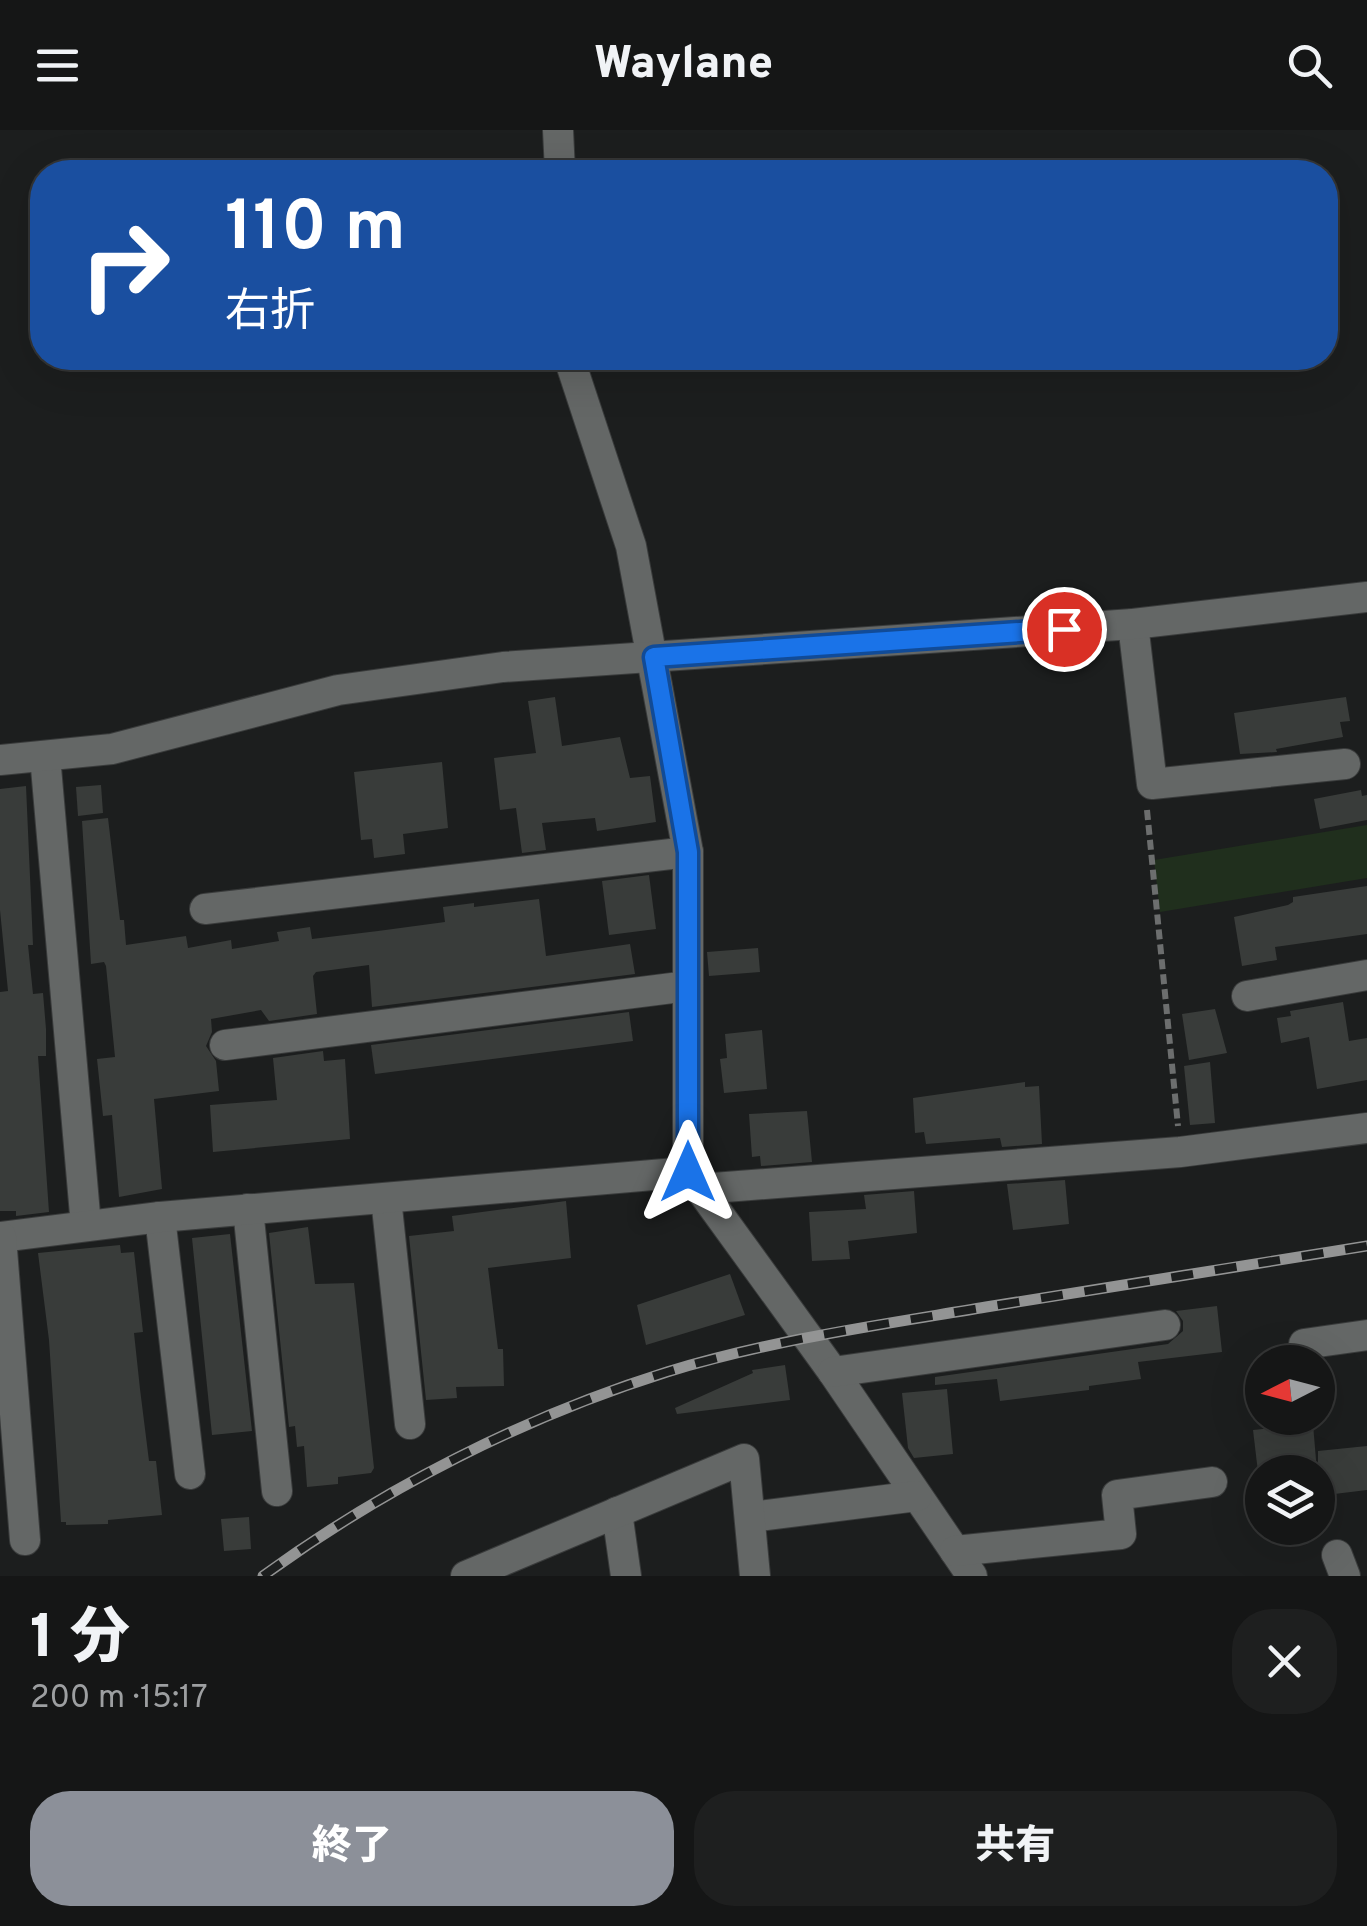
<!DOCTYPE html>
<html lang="ja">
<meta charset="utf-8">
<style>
:root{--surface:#151616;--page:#1e1f1f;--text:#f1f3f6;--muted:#9d9fa1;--line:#343535;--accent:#8c9099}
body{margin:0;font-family:Overpass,"Noto Sans JP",sans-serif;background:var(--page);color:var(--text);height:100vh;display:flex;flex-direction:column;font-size:38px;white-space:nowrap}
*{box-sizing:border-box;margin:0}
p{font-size:32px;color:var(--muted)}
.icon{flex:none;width:55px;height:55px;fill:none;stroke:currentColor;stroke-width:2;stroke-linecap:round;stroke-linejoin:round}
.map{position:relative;height:1446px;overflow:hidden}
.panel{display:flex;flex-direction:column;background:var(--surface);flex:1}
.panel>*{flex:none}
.banner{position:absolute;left:30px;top:30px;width:1308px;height:210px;border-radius:40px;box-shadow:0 10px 40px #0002,0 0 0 2px var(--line);background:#1a4fa0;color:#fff;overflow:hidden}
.needle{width:65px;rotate:264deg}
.tools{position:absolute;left:1245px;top:1215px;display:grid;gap:20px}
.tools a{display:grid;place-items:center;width:90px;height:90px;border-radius:50%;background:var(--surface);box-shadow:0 10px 40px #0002,0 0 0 2px var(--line);font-size:50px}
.pin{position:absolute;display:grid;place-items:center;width:85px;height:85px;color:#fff;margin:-42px;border:5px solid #fff;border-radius:50%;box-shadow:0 2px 10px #0007}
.me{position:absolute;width:110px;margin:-55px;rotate:0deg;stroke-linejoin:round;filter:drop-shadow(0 0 8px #0008)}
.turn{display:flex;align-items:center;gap:35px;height:210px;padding:0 30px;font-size:45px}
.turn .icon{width:130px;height:130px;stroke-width:2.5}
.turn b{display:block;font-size:70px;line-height:85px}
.round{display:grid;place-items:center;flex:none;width:105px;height:105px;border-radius:40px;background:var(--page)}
.overview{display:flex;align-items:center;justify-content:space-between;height:170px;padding:0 30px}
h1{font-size:60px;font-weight:800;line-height:75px}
.action{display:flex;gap:20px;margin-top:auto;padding:20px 30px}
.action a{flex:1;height:115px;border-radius:40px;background:var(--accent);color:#fff;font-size:40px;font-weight:800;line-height:115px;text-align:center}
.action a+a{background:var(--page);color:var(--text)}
header{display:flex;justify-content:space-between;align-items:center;height:130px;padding:0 30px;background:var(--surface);font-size:45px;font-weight:800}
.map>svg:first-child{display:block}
.green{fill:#202f1d}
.building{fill:#393c3a}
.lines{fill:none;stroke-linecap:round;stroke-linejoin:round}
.minor-casing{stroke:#393b3b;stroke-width:32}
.path{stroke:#6c6e6e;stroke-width:6;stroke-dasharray:10 5;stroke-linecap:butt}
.minor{stroke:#646766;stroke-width:30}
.rail-casing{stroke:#939494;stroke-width:11}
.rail{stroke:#1c1e1e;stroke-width:8;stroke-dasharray:22;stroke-linecap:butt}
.route-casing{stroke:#114b97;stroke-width:25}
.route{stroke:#1a73e8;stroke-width:18}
</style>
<header><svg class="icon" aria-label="menu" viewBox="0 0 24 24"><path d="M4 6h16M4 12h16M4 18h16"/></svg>Waylane<svg class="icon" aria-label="search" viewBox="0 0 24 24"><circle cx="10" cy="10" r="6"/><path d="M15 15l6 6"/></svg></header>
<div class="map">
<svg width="1367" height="1446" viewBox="0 0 1367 1446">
<rect width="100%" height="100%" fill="#1c1e1e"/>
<!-- green -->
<path class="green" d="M 1367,695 L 1367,748 L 1160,782 L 1154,730 Z"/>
<!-- building -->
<g class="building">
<path d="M 555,567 L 562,616 L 620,607 L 630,648 L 650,646 L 656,692 L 597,701 L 595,688 L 542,693 L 546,720 L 522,723 L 516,678 L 500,680 L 494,628 L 536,623 L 528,571 Z"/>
<path d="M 1346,567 L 1350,591 L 1340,592 L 1343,607 L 1276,619 L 1277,622 L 1240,624 L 1234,583 Z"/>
<path d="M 442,632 L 448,698 L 403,704 L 405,724 L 374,728 L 372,709 L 361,710 L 354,642 Z"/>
<path d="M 101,655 L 103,683 L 78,686 L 76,657 Z"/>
<path d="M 26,656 L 33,815 L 28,815 L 33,864 L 43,863 L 46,899 L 46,926 L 38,926 L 49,1082 L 16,1086 L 16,1081 L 0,1081 L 0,862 L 8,861 L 0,780 L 0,659 Z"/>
<path d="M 1361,660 L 1362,666 L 1367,665 L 1367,690 L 1320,699 L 1314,669 Z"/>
<path d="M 108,688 L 120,790 L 124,790 L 126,815 L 186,806 L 188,818 L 231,810 L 232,819 L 279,811 L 277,802 L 310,797 L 312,809 L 378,801 L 445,792 L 443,777 L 474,773 L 474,777 L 539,769 L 546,826 L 630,814 L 635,844 L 372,877 L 369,835 L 316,842 L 313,846 L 317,884 L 269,891 L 261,880 L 211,889 L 212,902 L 206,916 L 216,931 L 219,961 L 154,969 L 162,1059 L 119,1067 L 112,985 L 103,986 L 97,929 L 115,927 L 106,836 L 104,832 L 91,834 L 82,691 Z"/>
<path d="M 649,745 L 656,799 L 609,805 L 602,751 Z"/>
<path d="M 1367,756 L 1367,804 L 1275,817 L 1277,830 L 1242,836 L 1234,787 L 1288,775 L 1293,772 L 1293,767 Z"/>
<path d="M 758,818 L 760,842 L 709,846 L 707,822 Z"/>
<path d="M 1343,872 L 1349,911 L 1367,908 L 1367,950 L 1317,959 L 1309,907 L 1281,913 L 1277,888 L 1291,886 L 1290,881 Z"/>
<path d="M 1215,879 L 1227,923 L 1189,930 L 1182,884 Z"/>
<path d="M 629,882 L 633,911 L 375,944 L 371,915 Z"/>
<path d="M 762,900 L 767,959 L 724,963 L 720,929 L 727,928 L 725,904 Z"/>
<path d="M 323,921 L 324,931 L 345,929 L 350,1009 L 213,1022 L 210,975 L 277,970 L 273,928 Z"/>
<path d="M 1210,932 L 1215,993 L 1190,995 L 1184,936 Z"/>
<path d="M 1025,952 L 1025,957 L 1039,956 L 1042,1014 L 1002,1017 L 1000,1008 L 926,1014 L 924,1002 L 915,1003 L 913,968 Z"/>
<path d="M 807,981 L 812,1032 L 761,1036 L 760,1026 L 752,1027 L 749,984 Z"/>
<path d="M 1065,1050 L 1069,1094 L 1013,1100 L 1007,1054 Z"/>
<path d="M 914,1061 L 917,1103 L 848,1111 L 850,1129 L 812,1131 L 809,1082 L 866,1079 L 864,1065 Z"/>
<path d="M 566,1071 L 571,1128 L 488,1138 L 498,1219 L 503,1219 L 504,1256 L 456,1257 L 457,1268 L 426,1270 L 409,1106 L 454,1101 L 452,1086 Z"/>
<path d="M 308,1097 L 315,1154 L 354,1153 L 374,1338 L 371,1343 L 338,1347 L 338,1354 L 307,1357 L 304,1316 L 297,1317 L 295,1296 L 289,1297 L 269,1103 Z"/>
<path d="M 230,1104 L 252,1301 L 212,1305 L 192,1108 Z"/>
<path d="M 120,1115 L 121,1123 L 134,1122 L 143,1202 L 134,1203 L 140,1259 L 149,1331 L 156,1331 L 162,1385 L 108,1390 L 108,1394 L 66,1395 L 66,1392 L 61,1392 L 49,1210 L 38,1123 Z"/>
<path d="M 730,1144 L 745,1185 L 646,1215 L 637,1175 Z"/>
<path d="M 1217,1176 L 1222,1222 L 1138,1232 L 1141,1249 L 1089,1256 L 1089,1260 L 1000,1271 L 997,1249 L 935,1255 L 935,1247 L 1168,1214 L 1183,1201 L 1183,1191 L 1176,1181 Z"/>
<path d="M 785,1235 L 790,1270 L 677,1284 L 675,1278 L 753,1243 L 752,1240 Z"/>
<path d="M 947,1259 L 953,1324 L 914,1328 L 908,1318 L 902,1263 Z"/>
<path d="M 1313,1294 L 1317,1342 L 1258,1342 L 1253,1300 Z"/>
<path d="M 1367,1316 L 1367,1360 L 1318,1366 L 1318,1321 Z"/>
<path d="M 249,1387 L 251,1419 L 224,1421 L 221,1389 Z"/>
</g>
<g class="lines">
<!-- minor casing -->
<g class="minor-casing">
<g id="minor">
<path d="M 558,0 L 560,42"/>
<path d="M 569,228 L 631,416 L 688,722 L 688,1042 L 833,1242 L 972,1446"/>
<path d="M 1133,494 L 1152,654 L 1345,634"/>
<path d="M 45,626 L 86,1096"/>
<path d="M 0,630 L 112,619 L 338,560 L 503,537 L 1133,494 L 1367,467"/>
<path d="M 205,779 L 688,722"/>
<path d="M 1247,866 L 1367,845"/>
<path d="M 225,915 L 688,856"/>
<path d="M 700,1059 L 1180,1022 L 1367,998"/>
<path d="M 386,1068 L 410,1294"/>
<path d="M 248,1079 L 277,1361"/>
<path d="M 160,1087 L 190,1344"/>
<path d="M 0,1107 L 160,1087 L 688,1042"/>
<path d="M 1,1107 L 25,1410"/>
<path d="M 1304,1214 L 1367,1205"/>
<path d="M 833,1242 L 1165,1195"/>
<path d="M 617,1382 L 626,1446"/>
<path d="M 751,1387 L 917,1366"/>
<path d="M 955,1421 L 1121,1404 L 1117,1365 L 1212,1352"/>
<path d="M 1337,1425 L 1345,1446"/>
<path d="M 466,1446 L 744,1329 L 755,1446"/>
</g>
</g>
<!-- path -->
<path class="path" d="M 1147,680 L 1178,996"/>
<!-- minor -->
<use href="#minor" class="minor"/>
<!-- rail casing -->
<g class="rail-casing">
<path id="rail" d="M 263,1446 C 384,1358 524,1287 667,1242 C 771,1210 879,1195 986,1177 C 1113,1157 1240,1136 1367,1116"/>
</g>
<!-- rail -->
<use href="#rail" class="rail"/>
</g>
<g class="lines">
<!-- route casing -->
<g class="route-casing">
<path id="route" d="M 688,1042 L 688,722 L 654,527 L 1064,499"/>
</g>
<!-- route -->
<use href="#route" class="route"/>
</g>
</svg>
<div class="tools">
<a><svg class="needle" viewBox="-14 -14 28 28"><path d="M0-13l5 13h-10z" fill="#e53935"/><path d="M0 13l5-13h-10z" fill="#9d9fa1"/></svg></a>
<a><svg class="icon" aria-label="layers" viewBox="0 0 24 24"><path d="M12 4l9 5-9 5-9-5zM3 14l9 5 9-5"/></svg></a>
</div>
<div class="pin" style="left:1064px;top:499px;background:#d93025"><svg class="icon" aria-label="arrive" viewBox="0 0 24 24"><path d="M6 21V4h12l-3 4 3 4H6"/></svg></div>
<svg class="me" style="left:688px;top:1042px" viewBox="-20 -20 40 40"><path d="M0-17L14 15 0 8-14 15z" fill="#1a73e8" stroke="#fff" stroke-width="4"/></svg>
<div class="banner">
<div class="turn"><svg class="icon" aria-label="right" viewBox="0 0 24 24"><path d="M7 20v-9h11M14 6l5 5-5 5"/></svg><div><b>110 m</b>右折</div></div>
</div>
</div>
<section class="panel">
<div class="overview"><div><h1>1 分</h1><p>200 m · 15:17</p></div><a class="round"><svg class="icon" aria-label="close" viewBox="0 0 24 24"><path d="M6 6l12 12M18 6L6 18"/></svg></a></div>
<div class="action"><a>終了</a><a>共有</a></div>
</section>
